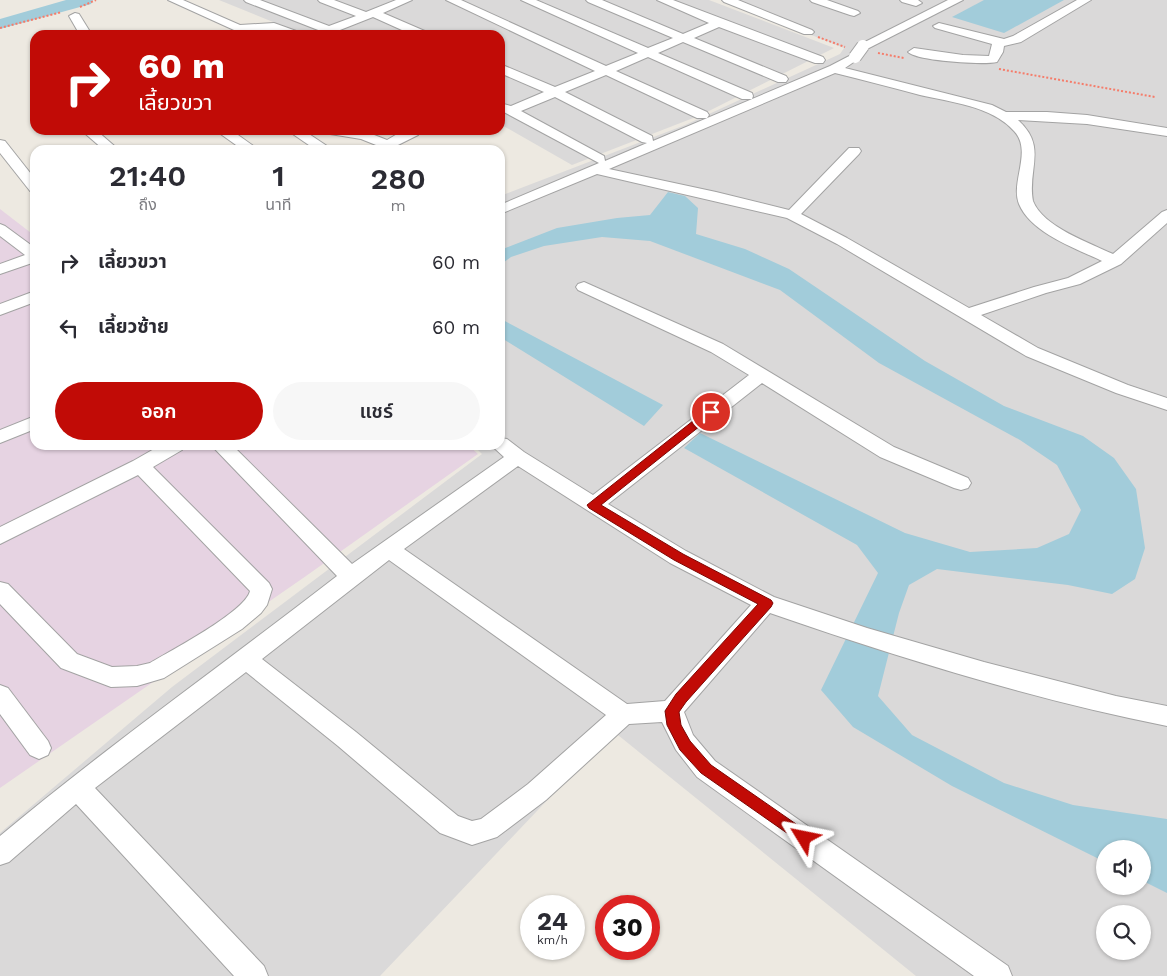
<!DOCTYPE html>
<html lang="th">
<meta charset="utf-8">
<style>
:root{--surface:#fff;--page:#f7f7f7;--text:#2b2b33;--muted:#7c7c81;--accent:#c10b06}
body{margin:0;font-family:"Work Sans","Noto Sans Thai",sans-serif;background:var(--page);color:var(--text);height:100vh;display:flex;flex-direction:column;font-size:19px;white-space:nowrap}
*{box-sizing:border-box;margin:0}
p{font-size:16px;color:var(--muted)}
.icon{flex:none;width:28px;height:28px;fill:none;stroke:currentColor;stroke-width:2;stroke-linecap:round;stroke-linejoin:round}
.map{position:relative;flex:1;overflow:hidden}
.drawer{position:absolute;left:30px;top:145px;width:475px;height:305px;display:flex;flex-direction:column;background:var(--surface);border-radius:15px;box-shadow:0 1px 4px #0004}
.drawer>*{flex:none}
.banner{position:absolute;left:30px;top:30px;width:475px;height:105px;border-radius:15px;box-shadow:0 1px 4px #0004;background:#c10b06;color:#fff;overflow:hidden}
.tools{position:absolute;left:1096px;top:840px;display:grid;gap:10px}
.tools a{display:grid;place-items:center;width:55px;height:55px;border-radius:50%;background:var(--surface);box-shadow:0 1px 4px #0004;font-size:25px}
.speed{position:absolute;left:520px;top:895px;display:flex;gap:10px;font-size:25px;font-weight:700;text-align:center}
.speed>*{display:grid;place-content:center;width:65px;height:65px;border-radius:50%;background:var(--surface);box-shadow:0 1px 4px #0004;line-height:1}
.speed small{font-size:12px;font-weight:400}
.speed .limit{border:8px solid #d22;background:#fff;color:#111}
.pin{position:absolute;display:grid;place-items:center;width:42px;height:42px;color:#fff;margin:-21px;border:2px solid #fff;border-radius:50%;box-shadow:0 1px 5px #0007}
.me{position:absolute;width:55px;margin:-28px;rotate:305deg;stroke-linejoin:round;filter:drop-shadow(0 0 4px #0008)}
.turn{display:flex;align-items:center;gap:18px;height:105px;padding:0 25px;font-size:22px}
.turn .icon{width:65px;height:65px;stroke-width:2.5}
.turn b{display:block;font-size:35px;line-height:42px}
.eta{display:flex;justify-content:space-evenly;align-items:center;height:85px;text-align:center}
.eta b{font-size:30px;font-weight:600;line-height:35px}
.cta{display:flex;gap:10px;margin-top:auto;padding:10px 25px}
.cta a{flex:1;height:58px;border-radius:30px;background:var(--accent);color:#fff;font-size:20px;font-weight:600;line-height:58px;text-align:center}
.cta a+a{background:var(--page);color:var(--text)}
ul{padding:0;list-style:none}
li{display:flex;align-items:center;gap:15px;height:65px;padding:0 25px}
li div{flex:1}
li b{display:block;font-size:19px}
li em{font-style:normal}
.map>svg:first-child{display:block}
.residential{fill:#dad9d9;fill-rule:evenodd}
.industrial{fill:#e6d3e2}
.water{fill:#a2ccda}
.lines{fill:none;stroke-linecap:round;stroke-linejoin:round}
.river{fill:#a2ccda;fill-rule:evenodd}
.minor-casing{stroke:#a3a3a3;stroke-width:2}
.path{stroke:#f57c6a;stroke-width:2;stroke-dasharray:2 2;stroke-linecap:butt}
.minor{fill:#fff;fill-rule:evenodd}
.minor-bridge-casing{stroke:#a3a3a3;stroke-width:14;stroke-linecap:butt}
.minor-bridge{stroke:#fff;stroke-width:12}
.route{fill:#c10b06;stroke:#7d0704}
</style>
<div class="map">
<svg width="1167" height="976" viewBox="0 0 1167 976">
<rect width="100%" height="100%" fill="#ede9e1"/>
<!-- residential -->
<g class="residential">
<path d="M 219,0 L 709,0 L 834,48 L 701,115 L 572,165 L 500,124 L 500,35 L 305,35 Z"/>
<path d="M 724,0 L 1167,0 L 1167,976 L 916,976 L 613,731 L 380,976 L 0,976 L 0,833 L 172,687 L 482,454 L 473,445 L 500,445 L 500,196 L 685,125 L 840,54 L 844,48 ZM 1105,849 L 1142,849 L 1142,886 L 1105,886 ZM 1105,914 L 1142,914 L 1142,951 L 1105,951 Z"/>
</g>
<!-- industrial -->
<path class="industrial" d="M 0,209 L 35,236 L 35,445 L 468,445 L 478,454 L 306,576 L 0,788 Z"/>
<!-- water -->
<g class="water">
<path d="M 984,0 L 1064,0 L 1004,33 L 952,17 Z"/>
<path d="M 668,192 L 685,196 L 698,208 L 696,234 L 745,249 L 789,269 L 925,361 L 1004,406 L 1083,436 L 1114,458 L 1136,489 L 1145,548 L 1135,579 L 1112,594 L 1068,585 L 937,569 L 909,585 L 899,613 L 878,696 L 912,735 L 1004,783 L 1073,805 L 1167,819 L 1167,893 L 1143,881 L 1142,849 L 1105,849 L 1105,862 L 952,786 L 853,727 L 821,690 L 878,573 L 857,545 L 684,448 L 700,433 L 905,533 L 970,552 L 1037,548 L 1069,534 L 1081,510 L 1057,465 L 1020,440 L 879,363 L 780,290 L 650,241 L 602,237 L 544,246 L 511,257 L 500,265 L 500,250 L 557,228 L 617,218 L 650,215 Z"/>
<path d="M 500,318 L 501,319 L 663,405 L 644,426 L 500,337 Z"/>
</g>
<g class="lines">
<!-- river -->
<path class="river" d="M 66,0 L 93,0 L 91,4 L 0,29 L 0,19 Z"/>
<!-- minor casing -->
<g class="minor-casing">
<g id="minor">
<path d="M 168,0 L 183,0 L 240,25 L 274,23 L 299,32 L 301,35 L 285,35 L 273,30 L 246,33 L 234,30 Z"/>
<path d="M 244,0 L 260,0 L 329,26 L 356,16 L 320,2 L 318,0 L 334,0 L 366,12 L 396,0 L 412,0 L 383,13 L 427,32 L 429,35 L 413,35 L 373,17 L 340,30 L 348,35 L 331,35 L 246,2 Z"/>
<path d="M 446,0 L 461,0 L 606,66 L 638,53 L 521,0 L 536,0 L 648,48 L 673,38 L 588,2 L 586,0 L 602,0 L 683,34 L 709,23 L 657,0 L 673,0 L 823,57 L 825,60 L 823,63 L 815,63 L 719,27 L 694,38 L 786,76 L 788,79 L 786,82 L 778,82 L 683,42 L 658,53 L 752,93 L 753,96 L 752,99 L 742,99 L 648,57 L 616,71 L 707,112 L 709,115 L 707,118 L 697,118 L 606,75 L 565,92 L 652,136 L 653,141 L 830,66 L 855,53 L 861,57 L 845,68 L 992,105 L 1006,112 L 1047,112 L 1087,115 L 1167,128 L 1167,136 L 1087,124 L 1018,120 C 1048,147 1027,169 1033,201 C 1043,227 1090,243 1113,254 L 1162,212 L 1167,210 L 1167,223 L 1121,264 L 1080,284 L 1046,293 L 981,315 L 1038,348 L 1128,385 L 1167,398 L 1167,410 L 1116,393 L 1026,356 L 837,244 L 787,218 L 597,174 L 500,214 L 500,205 L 599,163 L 500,110 L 500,103 L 511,106 L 544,92 L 500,73 L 500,64 L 555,87 L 595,71 ZM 835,73 C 863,80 891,87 920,95 C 950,102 992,106 1014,131 C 1033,151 1010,182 1019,204 C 1031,233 1077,249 1102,261 L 1068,278 L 1034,287 L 969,308 L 847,238 L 801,214 L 859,154 L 861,151 L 859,148 L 849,148 L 789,210 L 716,192 L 609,169 ZM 555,97 L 642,142 L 647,143 L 605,161 L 604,156 L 521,111 Z"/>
<path d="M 722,0 L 738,0 L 812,30 L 814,32 L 812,34 L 804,34 L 724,2 Z"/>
<path d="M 810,0 L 827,0 L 858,11 L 860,13 L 854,16 L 850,15 L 812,2 Z"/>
<path d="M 900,0 L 918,0 L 922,3 L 916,6 L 902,2 Z"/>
<path d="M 948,0 L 963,0 L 867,49 L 863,50 L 857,46 Z"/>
<path d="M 1077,0 L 1091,0 L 1021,42 L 1004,46 L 1003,52 L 997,62 C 983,65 917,61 908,52 L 914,48 L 963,55 L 989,56 L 992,44 L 935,28 L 933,26 L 939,23 L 1004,39 L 1013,36 Z"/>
<path d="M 75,13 L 79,14 L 92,35 L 80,35 L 69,16 Z"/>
<path d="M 81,130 L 96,130 L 119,150 L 104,150 Z"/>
<path d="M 215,130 L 231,130 L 259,150 L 243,150 Z"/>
<path d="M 287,130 L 303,130 L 333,150 L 316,150 Z"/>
<path d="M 322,130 L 364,131 L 387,140 L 404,130 L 418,130 L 420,132 L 418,135 L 388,150 L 370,150 L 376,145 L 361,139 L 324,133 Z"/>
<path d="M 0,140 L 5,141 L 35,179 L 35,192 L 30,191 L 0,153 Z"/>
<path d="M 0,224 L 5,226 L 35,248 L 35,262 L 0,274 L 0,264 L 25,255 L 0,236 Z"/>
<path d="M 584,282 L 723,344 L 894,447 L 968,478 L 971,483 L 968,488 L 961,490 L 954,488 L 880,457 L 762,383 L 608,504 L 686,551 L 774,597 L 867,628 L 984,662 L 1116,696 L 1167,706 L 1167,726 C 1032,699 900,658 770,613 L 684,712 L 693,735 L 715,761 L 1008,966 L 1012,976 L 974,976 L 697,777 L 676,750 L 662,722 L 629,724 L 546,800 L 497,837 L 472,845 L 440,833 L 338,746 L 246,672 L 95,788 L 264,966 L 268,976 L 234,976 L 76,804 L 9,862 L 0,865 L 0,836 C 109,745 225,663 337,576 L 211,445 L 232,445 L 352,564 L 504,457 L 491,445 L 500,445 L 500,438 L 507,439 L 524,452 L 593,495 L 749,375 L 711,352 L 578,290 L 576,287 L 578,284 ZM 518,466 L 670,563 L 751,605 L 665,701 L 627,704 L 404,549 ZM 389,560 L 606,715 L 528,784 L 481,819 L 472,821 L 458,816 L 356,732 L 262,659 Z"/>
<path d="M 35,291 L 35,302 L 0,315 L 0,304 Z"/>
<path d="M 35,416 L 35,429 L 0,443 L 0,430 Z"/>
<path d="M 161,445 L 185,445 L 182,450 L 153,467 L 269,583 L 272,589 L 267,605 L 261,613 L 242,629 L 164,678 L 137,686 L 111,687 L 61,668 L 0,604 L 0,582 L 8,584 L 77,654 L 112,667 L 137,666 L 150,663 C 170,651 245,612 250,591 L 138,475 L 0,544 L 0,527 L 133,461 Z"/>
<path d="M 0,685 L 8,688 L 48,741 L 51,748 L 48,755 L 39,759 L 30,755 L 0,714 Z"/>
</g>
</g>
<!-- path -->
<g class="path">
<path d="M 80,7 L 96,0"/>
<path d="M 0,28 L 62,12"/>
<path d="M 818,37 L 845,47"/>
<path d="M 878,53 L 904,58"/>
<path d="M 999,69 L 1155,97"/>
</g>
<!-- minor -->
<use href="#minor" class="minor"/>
<!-- minor-bridge casing -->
<g class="minor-bridge-casing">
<path id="minor-bridge" d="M 855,57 L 863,46"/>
</g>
<!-- minor-bridge -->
<use href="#minor-bridge" class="minor-bridge"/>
</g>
<!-- route -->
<path class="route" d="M 711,408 L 717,412 L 715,414 L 601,505 L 683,554 L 771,600 L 773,603 L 771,607 L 686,702 L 679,712 L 681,725 L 690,741 L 711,765 L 809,833 L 811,838 L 809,843 L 804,845 L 701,773 L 680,750 L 667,725 L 665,711 L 676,694 L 758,604 L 674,560 L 589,508 L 587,505 L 708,409 Z"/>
</svg>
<div class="tools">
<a><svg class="icon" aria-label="sound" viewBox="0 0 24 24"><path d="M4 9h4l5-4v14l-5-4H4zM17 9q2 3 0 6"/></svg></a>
<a><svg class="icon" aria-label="search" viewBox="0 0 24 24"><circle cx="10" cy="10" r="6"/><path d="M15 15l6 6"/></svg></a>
</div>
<div class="speed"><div>24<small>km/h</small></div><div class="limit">30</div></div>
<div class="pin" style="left:711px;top:412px;background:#d93025"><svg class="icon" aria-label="arrive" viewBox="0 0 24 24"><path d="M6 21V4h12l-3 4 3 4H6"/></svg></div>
<svg class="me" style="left:804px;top:838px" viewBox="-20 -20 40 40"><path d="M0-17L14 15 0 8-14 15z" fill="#c10b06" stroke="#fff" stroke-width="4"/></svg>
<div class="banner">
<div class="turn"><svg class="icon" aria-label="right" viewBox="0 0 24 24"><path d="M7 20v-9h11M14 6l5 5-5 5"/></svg><div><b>60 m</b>เลี้ยวขวา</div></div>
</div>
<section class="drawer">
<div class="eta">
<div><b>21:40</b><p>ถึง</p></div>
<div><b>1</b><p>นาที</p></div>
<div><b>280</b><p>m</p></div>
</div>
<ul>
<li><svg class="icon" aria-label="right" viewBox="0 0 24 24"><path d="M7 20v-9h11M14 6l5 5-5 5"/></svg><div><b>เลี้ยวขวา</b></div><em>60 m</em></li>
<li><svg class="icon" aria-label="left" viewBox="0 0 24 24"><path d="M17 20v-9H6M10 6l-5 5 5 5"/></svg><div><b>เลี้ยวซ้าย</b></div><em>60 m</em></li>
</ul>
<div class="cta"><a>ออก</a><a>แชร์</a></div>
</section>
</div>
